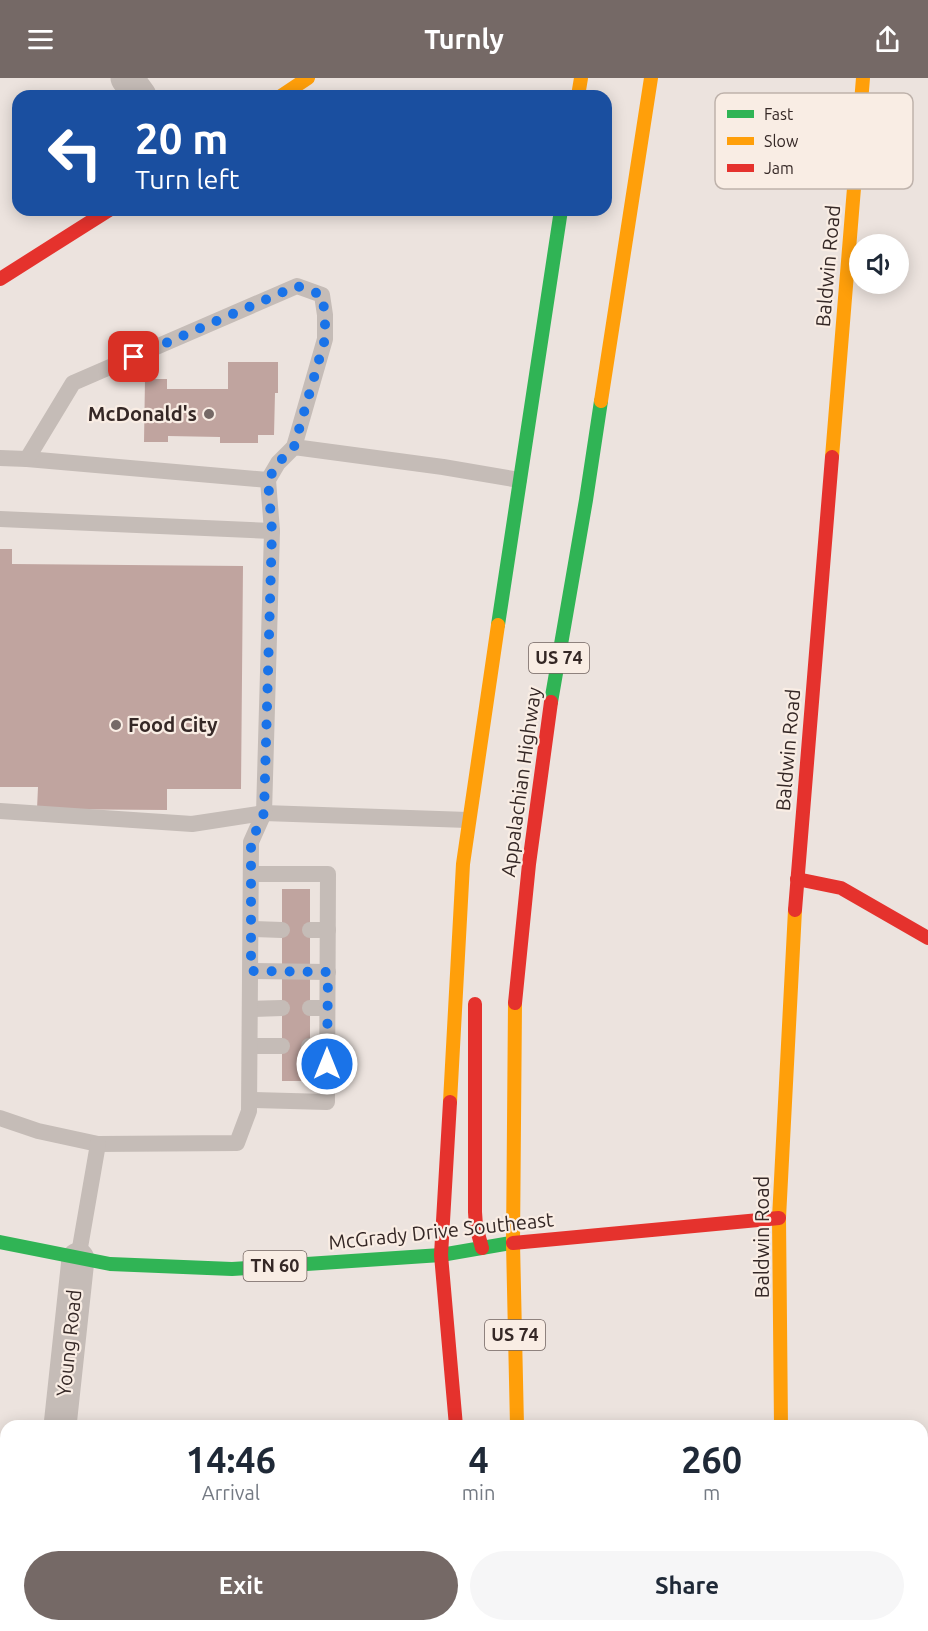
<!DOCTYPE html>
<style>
:root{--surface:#fff;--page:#f6f6f7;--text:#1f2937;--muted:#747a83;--accent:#756966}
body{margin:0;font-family:Ubuntu,sans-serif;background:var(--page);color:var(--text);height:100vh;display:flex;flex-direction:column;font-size:22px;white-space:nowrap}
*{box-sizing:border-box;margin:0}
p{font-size:20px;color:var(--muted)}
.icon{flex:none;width:33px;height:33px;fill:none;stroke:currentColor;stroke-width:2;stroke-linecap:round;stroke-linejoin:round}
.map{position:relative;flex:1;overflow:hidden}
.sheet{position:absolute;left:0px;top:1342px;width:928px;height:212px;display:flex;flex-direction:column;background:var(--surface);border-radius:18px 18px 0 0;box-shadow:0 3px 15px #0003}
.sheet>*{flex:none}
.hud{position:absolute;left:12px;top:12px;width:600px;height:126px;border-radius:18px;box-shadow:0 3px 15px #0003;background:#1a4fa0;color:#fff;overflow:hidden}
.controls{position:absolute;left:849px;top:156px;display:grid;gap:12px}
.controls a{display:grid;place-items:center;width:60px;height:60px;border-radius:50%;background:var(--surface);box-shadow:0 3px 15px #0003;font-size:30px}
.pin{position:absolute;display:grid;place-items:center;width:51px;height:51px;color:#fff;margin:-26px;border-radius:12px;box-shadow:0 3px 9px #0006}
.me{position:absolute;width:66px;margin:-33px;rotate:0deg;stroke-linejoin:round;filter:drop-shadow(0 0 4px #0008)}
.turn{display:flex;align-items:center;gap:21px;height:126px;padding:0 24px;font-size:27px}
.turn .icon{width:78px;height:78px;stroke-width:2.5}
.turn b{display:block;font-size:42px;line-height:51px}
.eta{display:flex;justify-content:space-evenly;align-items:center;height:102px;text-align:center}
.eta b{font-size:36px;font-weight:700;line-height:42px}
.cta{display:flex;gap:12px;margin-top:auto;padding:12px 24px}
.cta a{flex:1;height:69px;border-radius:36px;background:var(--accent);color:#fff;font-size:24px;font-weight:700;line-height:69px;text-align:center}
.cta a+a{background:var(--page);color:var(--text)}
header{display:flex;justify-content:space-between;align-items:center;height:78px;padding:0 24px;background:var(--accent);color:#fff;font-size:27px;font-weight:700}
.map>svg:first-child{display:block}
.building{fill:#c0a49f}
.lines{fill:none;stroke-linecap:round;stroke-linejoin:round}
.lane{stroke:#c5bcb7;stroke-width:16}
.street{stroke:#c5bcb7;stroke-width:33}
.fast{stroke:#30b455;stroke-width:14}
.slow{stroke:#ff9f0a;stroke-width:14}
.jam{stroke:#e5322d;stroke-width:14}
.route{stroke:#1a73e8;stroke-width:10;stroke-dasharray:0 18}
.poi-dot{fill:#756966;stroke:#f9ede4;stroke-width:2}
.labels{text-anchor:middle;stroke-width:4.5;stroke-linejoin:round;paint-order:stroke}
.shield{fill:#f9ede4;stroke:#70635f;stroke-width:1.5}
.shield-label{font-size:18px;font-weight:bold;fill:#352826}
.street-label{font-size:20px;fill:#352826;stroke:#f9ede4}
.poi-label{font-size:20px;font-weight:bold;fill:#352826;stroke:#f9ede4;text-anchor:end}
.key{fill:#f9ede4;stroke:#beb2ab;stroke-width:1.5}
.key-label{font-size:16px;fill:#352826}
</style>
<header><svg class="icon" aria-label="menu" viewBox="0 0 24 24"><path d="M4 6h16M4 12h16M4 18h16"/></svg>Turnly<svg class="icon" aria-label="share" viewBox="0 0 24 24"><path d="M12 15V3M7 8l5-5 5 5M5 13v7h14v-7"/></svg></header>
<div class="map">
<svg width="928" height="1553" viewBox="0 0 928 1553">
<rect width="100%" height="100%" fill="#ece3de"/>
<!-- building -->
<g class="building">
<path d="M 228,284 L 278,284 L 278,315 L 275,315 L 274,357 L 258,357 L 258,365 L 220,365 L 220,359 L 168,358 L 168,364 L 144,364 L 145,301 L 167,301 L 167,311 L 228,311 Z"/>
<path d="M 0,471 L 12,471 L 12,486 L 243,488 L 241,711 L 167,711 L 167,732 L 37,731 L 38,709 L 0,709 Z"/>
<rect x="282" y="811" width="28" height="192"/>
<path d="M 230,1548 L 264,1548 L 270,1553 L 225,1553 Z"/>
</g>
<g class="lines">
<!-- lane -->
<g class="lane">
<path d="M 0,380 L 27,381 L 268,402"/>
<path d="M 27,381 L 73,305 L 297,208 L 322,217 L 325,237 L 325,261 L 294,369"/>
<path d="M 0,441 L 272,453"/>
<path d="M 0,733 L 192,746 L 264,735 L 468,742"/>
<path d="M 251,851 L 282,852"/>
<path d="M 310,852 L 328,852"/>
<path d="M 251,893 L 328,894"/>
<path d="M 310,930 L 327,930"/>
<path d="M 250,931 L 282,930"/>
<path d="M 250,968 L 282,968"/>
<path d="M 309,968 L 327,967"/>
<path d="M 250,1022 L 327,1024 L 328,796 L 251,796"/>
<path d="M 0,1040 L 38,1053 L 98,1066 L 237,1065 L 249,1033 L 251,764 L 264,735 L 272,453 L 268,402 L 278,385 L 294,369 L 443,389 L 519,402"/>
<path d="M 78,1181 L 98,1066"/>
</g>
<!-- street -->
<g class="street">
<path d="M 127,0 L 140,18"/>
<path d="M 60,1348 L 78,1181"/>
<path d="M 36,1553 L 37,1548"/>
</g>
<!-- fast -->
<g class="fast">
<path d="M 498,547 L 561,132"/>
<path d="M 551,624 L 586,422 L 601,323"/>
<path d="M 0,1164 L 110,1186 L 232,1191 L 441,1177 L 511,1165"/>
<path d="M 539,1548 L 540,1553"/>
<path d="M 794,1548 L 794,1553"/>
</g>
<!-- slow -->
<g class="slow">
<path d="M 281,18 L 308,0"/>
<path d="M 578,18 L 581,0"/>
<path d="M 601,323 L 651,0"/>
<path d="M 832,379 L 863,0"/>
<path d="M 515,925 L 513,1165 L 517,1348"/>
<path d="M 450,1024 L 463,786 L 498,547"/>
<path d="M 781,1348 L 779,1140 L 795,832"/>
</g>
<!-- jam -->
<g class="jam">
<path d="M 0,201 L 109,132"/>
<path d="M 797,801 L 841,810 L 928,860"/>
<path d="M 795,832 L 832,379"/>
<path d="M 515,925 L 529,786 L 551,624"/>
<path d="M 475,926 L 475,1134 L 476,1148 L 482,1170"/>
<path d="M 450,1024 L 441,1177 L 456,1348"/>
<path d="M 513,1165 L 779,1140"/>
<path d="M 481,1548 L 482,1553"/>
</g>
</g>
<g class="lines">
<!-- route -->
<path class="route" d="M 134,279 L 297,208 L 322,217 L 325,237 L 325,261 L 294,369 L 278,385 L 268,402 L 272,453 L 264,735 L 251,764 L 251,893 L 328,894 L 327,986"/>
</g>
<!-- markers -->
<g class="poi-dot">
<circle cx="209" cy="336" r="6"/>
<circle cx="116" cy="647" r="6"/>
</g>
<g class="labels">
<!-- shield labels -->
<g class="shield">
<rect x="529" y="565" width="60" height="30" rx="4.5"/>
<rect x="243.5" y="1173" width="63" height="30" rx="4.5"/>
<rect x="485" y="1242" width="60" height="30" rx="4.5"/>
</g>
<g class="shield-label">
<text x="559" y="586">US 74</text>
<text x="275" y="1194">TN 60</text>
<text x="515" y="1263">US 74</text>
</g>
<!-- street labels -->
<g class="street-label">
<text transform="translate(828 188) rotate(-85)" y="7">Baldwin Road</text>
<text transform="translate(788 672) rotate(-85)" y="7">Baldwin Road</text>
<text transform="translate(521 704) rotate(-82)" y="7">Appalachian Highway</text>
<text transform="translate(441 1153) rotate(-6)" y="7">McGrady Drive Southeast</text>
<text transform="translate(762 1159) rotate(-90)" y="7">Baldwin Road</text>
<text transform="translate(69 1265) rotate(-84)" y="7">Young Road</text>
</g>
<!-- poi labels -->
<g class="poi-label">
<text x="197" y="343">McDonald's</text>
<text x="128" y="654" text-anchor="start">Food City</text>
</g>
</g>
<!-- legend -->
<rect x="715" y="15" width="198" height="96" rx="9" class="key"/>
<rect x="727" y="32" width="27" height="8" fill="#30b455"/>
<rect x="727" y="59" width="27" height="8" fill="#ff9f0a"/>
<rect x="727" y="86" width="27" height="8" fill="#e5322d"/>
<g class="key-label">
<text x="764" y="42">Fast</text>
<text x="764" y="69">Slow</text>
<text x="764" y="96">Jam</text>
</g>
</svg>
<div class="controls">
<a><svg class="icon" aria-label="sound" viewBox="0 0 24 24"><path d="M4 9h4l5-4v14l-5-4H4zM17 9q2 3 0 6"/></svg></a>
</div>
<div class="pin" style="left:134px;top:279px;background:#d93025"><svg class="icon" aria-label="arrive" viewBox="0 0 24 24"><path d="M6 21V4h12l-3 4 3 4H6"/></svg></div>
<svg class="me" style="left:327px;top:986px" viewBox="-20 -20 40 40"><circle r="17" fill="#1a73e8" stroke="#fff" stroke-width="3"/><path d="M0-11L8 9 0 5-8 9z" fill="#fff"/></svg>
<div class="hud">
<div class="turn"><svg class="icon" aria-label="left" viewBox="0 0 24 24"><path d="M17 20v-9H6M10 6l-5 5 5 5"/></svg><div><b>20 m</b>Turn left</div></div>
</div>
<section class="sheet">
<div class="eta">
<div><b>14:46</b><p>Arrival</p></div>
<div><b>4</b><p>min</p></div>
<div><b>260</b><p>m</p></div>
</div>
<div class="cta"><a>Exit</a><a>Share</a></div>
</section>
</div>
